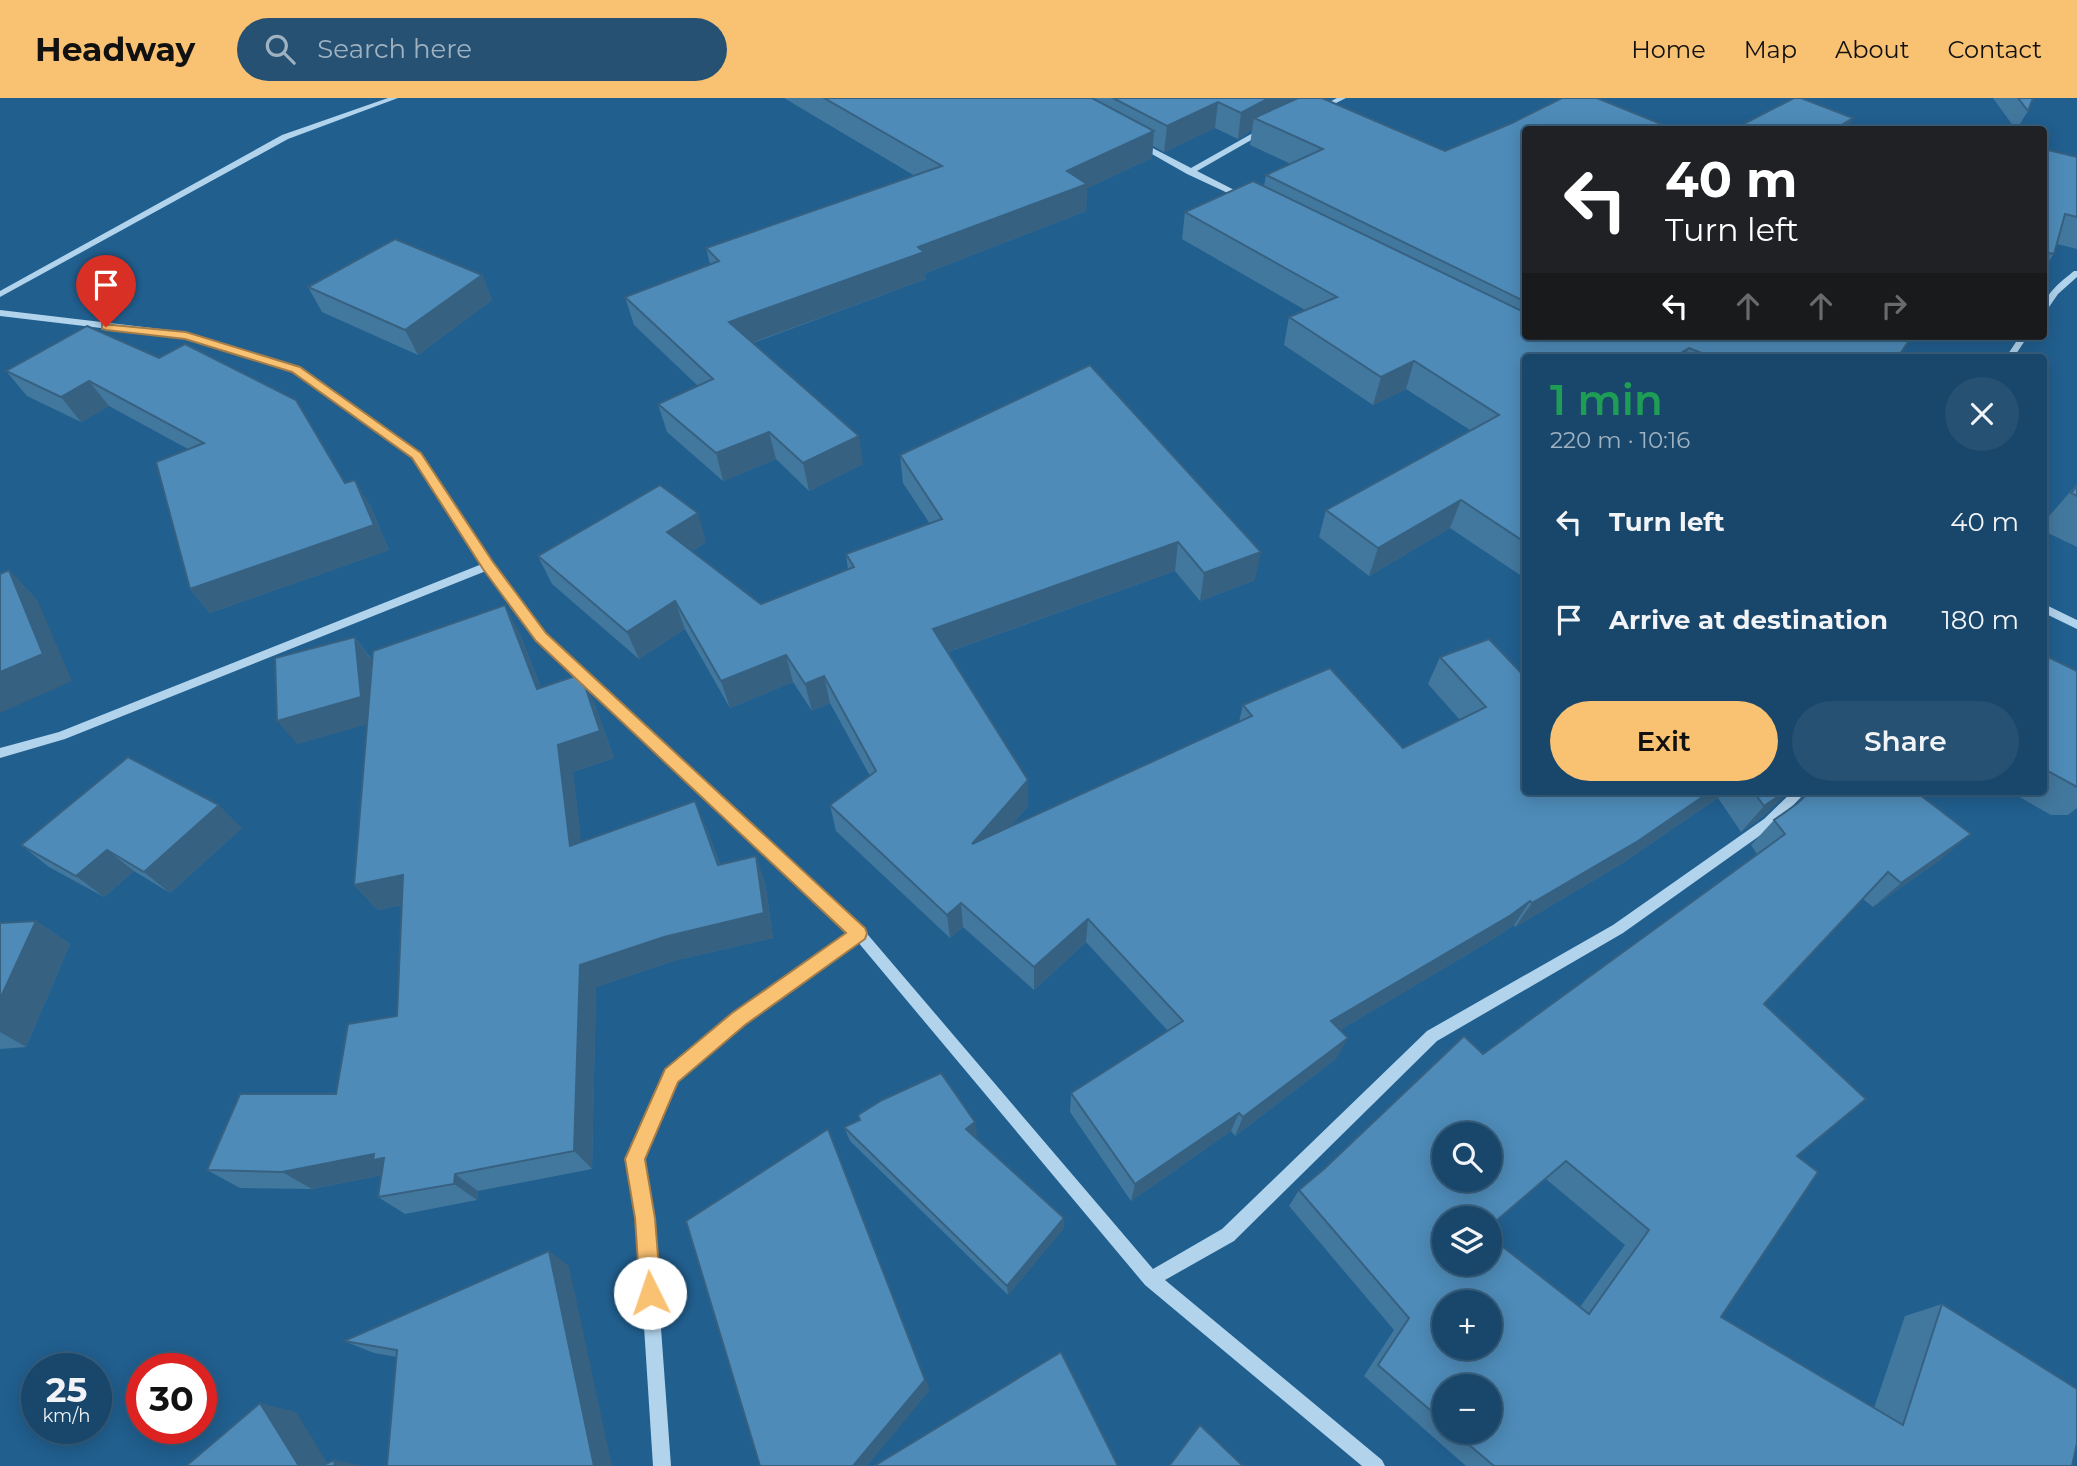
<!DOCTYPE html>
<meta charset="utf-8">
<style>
:root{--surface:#19476b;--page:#265173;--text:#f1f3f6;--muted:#9fb2c1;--line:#375f7e;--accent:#f9c172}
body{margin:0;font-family:Montserrat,sans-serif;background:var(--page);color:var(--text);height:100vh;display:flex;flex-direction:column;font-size:26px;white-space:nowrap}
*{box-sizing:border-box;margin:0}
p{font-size:23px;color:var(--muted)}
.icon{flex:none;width:38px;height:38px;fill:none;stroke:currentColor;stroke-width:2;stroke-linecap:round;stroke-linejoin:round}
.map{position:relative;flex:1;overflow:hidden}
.panel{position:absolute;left:1522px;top:256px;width:525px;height:441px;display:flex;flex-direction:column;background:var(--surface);border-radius:7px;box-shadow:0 4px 18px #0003,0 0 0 2px var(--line)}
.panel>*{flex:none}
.top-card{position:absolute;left:1522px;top:28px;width:525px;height:214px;border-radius:7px;box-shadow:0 4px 18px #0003,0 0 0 2px var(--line);background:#202124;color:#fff;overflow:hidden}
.fabs{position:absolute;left:1432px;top:1024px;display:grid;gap:14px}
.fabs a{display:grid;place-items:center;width:70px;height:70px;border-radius:50%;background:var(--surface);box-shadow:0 4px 18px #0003,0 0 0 2px var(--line);font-size:35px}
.speed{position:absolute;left:21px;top:1255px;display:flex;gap:14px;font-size:35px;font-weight:700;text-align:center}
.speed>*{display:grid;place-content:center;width:91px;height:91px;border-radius:50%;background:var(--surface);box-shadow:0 4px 18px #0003,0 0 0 2px var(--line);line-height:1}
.speed small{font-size:18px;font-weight:400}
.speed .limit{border:10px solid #d22;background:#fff;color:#111}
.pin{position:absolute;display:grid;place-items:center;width:60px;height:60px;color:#fff;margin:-72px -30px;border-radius:50% 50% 50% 0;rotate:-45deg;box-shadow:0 0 7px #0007}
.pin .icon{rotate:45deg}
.me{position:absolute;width:77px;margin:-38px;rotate:356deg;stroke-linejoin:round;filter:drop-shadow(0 0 5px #0008)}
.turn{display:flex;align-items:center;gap:24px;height:147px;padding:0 28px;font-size:32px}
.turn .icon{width:91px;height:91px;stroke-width:2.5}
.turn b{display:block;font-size:49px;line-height:60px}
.lanes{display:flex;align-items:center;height:66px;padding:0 28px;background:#0003;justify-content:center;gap:35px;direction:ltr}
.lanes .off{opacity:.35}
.round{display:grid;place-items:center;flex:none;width:74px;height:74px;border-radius:37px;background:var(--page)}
.summary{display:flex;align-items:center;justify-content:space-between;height:119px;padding:0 28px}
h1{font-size:42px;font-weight:600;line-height:52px;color:#1e9e55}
.cta{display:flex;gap:14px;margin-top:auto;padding:14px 28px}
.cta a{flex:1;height:80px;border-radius:42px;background:var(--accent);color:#111;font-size:28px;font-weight:600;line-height:80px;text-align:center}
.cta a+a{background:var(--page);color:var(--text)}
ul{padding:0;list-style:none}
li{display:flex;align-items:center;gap:21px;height:98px;padding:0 28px}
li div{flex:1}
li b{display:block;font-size:26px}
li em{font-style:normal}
header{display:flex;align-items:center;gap:42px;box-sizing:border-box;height:98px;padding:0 35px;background:var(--accent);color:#111}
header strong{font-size:33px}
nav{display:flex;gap:38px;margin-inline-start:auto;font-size:24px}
.search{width:490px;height:63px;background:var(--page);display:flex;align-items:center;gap:18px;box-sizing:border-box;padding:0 24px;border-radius:38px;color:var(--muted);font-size:26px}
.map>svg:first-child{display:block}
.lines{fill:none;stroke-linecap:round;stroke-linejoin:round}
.minor{fill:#b1d3ec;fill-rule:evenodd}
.wall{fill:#43789e;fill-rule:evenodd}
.shaded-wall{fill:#376181}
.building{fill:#4e8bb8;stroke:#376181;stroke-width:2;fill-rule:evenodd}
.route{fill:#f9c172;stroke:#a27d4a;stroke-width:2}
</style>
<header>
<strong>Headway</strong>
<div class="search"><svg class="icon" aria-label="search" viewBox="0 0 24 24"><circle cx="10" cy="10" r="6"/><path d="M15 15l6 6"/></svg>Search here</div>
<nav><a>Home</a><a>Map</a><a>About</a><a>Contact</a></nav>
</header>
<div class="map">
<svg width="2077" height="1368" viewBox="0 0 2077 1368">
<rect width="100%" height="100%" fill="#215f8f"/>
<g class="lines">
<!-- minor -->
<g class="minor">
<path d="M 388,0 L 398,0 L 288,41 L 0,199 L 0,193 L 282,37 Z"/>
<path d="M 1337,0 L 1346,0 L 1322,12 L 1316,11 Z"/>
<path d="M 1260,31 L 1267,33 L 1197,73 L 1248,99 L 1248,103 L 1245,103 L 1187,76 L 1136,47 L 1143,45 L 1191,70 Z"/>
<path d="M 2074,173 L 2077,173 L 2077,179 L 2058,196 L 2047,212 L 2044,213 C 2044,195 2061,184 2074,173 Z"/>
<path d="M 0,212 L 186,234 L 299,269 L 419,356 L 492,465 L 545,536 L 863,831 L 1153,1171 L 1222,1131 L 1427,933 L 1613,827 L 1764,721 L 1793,693 L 1807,693 L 1772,729 L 1623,835 L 1437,943 L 1234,1143 L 1165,1182 L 1382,1362 L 1385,1368 L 1362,1368 L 1145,1187 L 857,843 L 743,926 L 677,983 L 643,1061 L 653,1120 L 671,1368 L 653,1368 L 637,1120 L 627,1061 L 667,973 L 733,916 L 848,834 L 537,542 L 486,473 L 65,641 L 0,660 L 0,650 L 59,634 L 482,466 L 413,360 L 293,273 L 185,240 L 0,218 Z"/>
<path d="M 2020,238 L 2028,238 L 2014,259 L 2006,259 Z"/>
<path d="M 2044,506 L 2077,522 L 2077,531 L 2044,515 Z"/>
</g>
</g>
<!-- wall -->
<g class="wall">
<path d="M 784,0 L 1322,0 L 1445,53 L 1526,32 L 1526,238 L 1898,259 L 1526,259 L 1526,481 L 1450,430 L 1369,478 L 1319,439 L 1326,412 L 1470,332 L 1406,291 L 1373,307 L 1284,247 L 1289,219 L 1305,212 L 1182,141 L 1185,114 L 1264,88 L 1266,77 L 1291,66 L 1250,47 L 1252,32 L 1238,41 L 1215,30 L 1164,54 L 1153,48 L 1152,60 L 1087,90 L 1086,113 L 926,175 L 926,181 L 753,245 L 863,366 L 809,393 L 776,361 L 723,383 L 667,334 L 658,306 L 698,288 L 634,227 L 625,199 L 710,166 L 706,150 L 915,78 Z"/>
<path d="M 1993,0 L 2033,0 L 2028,13 L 2016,32 Z"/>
<path d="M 2044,51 L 2077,59 L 2077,151 L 2057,146 L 2054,156 L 2044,170 Z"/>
<path d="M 482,177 L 492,202 L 418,257 L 322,214 L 308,189 Z"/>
<path d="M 87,228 L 346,385 L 370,407 L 389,452 L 210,515 L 190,491 L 188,351 L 109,308 L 81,324 L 27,298 L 6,273 Z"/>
<path d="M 1090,267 L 1255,482 L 1200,503 L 1175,473 L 948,554 L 1028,682 L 1028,708 L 1010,729 L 1239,624 L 1243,607 L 1403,650 L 1460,622 L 1428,586 L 1440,559 L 1489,541 L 1526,693 L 1789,693 L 1762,719 L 1741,734 L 1718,700 L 1618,768 L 1515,829 L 1514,827 L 1495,840 L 1340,932 L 1336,961 L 1235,1038 L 1231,1033 L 1131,1103 L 1070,1014 L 1071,995 L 1168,933 L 1086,844 L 1034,892 L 963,829 L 950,840 L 836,733 L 830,707 L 870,678 L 830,605 L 812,613 L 793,584 L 730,610 L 685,531 L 639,561 L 552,486 L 538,458 L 706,444 L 692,453 L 761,506 L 848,471 L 846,456 L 930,426 L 903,385 L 900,357 Z"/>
<path d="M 2077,386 L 2077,449 L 2044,433 L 2044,424 Z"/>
<path d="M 520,536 L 541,590 L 594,604 L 614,660 L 573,674 L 581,744 L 706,729 L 720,766 L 765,784 L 773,840 L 677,862 L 596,889 L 592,1071 L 478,1093 L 477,1102 L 405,1116 L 378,1099 L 382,1077 L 312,1091 L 240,1090 L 207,1072 L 336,996 L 397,918 L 402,807 L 378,812 L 354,787 L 367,626 L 297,646 L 355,539 L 372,562 Z"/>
<path d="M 2044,557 L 2077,573 L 2077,710 L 2068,717 L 2051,717 L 2009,693 L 2044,693 Z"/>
<path d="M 1809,693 L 1915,693 L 1941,761 L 1873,809 L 1863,801 L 1764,906 L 1797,1058 L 1721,1219 L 1874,1310 L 1905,1218 L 1942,1206 L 2072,1368 L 1466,1368 L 1364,1278 L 1394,1232 L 1289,1108 L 1299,1092 L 1483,956 L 1757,756 L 1751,747 L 1774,722 L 1798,705 ZM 1546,1081 L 1625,1147 L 1580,1209 L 1444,1120 ZM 1444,1288 L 1489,1334 L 1444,1334 Z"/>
<path d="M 242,730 L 170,795 L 134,773 L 104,799 L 49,769 L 21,747 Z"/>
<path d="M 36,823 L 70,846 L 26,949 L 0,951 L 0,825 Z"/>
<path d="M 844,1029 L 977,1038 L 975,1039 L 1064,1120 L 1063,1131 L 1008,1197 L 850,1043 Z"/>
<path d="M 569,1168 L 397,1259 L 374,1255 L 344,1243 Z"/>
</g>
<!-- shaded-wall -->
<g class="shaded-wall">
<path d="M 1269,0 L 1308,0 L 1254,20 L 1252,32 L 1238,41 L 1241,15 Z"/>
<path d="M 1218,4 L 1215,30 L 1164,54 L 1167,28 Z"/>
<path d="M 1853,20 L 1847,32 L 1833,32 Z"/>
<path d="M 1154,33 L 1152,60 L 1087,90 L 1086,113 L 926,175 L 926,181 L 735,251 L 729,224 L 918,149 L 1067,73 Z"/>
<path d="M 482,177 L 492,202 L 418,257 L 405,232 Z"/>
<path d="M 1689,250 L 1684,259 L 1674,259 Z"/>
<path d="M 1414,263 L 1406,291 L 1373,307 L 1381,279 Z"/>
<path d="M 89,283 L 109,308 L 81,324 L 61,299 Z"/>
<path d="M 769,334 L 776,361 L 723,383 L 716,355 Z"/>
<path d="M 859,338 L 863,366 L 809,393 L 803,365 Z"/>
<path d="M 355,382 L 370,407 L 389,452 L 210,515 L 190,491 Z"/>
<path d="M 1461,402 L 1450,430 L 1369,478 L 1378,450 Z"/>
<path d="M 698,415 L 706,444 L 677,462 L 667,434 Z"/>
<path d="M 1178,444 L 1175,473 L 936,558 L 933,531 Z"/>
<path d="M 1261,454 L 1255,482 L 1200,503 L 1204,475 Z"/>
<path d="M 9,472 L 37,501 L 72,583 L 0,615 L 0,574 Z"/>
<path d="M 675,503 L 685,531 L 639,561 L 627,534 Z"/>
<path d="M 505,507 L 520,536 L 552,619 L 537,591 Z"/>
<path d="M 355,539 L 372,563 L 379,623 L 297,646 L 277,623 Z"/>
<path d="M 786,557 L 793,584 L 730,610 L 721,583 Z"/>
<path d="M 581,576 L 594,604 L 614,660 L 573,674 L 585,773 L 570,748 L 558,647 Z"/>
<path d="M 824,578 L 830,605 L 812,613 L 805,586 Z"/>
<path d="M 1028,682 L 1028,708 L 974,771 L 972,746 Z"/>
<path d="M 1711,693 L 1724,693 L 1718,700 L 1618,768 L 1515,829 L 1532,805 Z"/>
<path d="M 1786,693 L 1789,693 L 1762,719 L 1741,734 L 1764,708 Z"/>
<path d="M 695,703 L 706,729 L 729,792 L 718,767 Z"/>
<path d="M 219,707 L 242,730 L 170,795 L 144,774 Z"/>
<path d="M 1971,736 L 1941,761 L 1873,809 L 1901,785 Z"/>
<path d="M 107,752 L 134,773 L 104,799 L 76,778 Z"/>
<path d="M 756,758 L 765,784 L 773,840 L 677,862 L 596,889 L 592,1071 L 574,1053 L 580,867 Z"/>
<path d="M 403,777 L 425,802 L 378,812 L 354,787 Z"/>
<path d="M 1530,803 L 1514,827 L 1495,840 L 1320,944 L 1331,923 Z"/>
<path d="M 961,805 L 963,829 L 950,840 L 947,817 Z"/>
<path d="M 1088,821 L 1086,844 L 1034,892 L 1034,869 Z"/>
<path d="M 36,823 L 70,846 L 26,949 L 0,934 L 0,901 Z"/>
<path d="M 1348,940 L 1336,961 L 1235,1038 L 1243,1019 Z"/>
<path d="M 1239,1015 L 1231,1033 L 1131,1103 L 1135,1086 Z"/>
<path d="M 975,1024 L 977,1038 L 968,1045 L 966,1031 Z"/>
<path d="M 828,1031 L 930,1292 L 867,1368 L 853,1368 Z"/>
<path d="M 374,1056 L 384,1060 L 392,1075 L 312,1091 L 282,1074 Z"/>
<path d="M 455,1076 L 478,1093 L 477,1102 L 454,1086 Z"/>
<path d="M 1064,1120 L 1063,1131 L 1008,1197 L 1007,1188 Z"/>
<path d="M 549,1153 L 569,1168 L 612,1368 L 594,1368 Z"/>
<path d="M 260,1305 L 296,1314 L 329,1368 L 299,1368 Z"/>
<path d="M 335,1362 L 365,1368 L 334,1368 Z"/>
</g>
<!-- building -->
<g class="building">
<path d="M 824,0 L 1092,0 L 1154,33 L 1067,73 L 1087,86 L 918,149 L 924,154 L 729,224 L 859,338 L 803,365 L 769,334 L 716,355 L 658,306 L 713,281 L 625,199 L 719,163 L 706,150 L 942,68 Z"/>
<path d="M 1113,0 L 1269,0 L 1241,15 L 1218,4 L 1167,28 Z"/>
<path d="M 1298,0 L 1322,0 L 1445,53 L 1512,25 L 1562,0 L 1597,0 L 1676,32 L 1526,32 L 1526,204 L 1266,77 L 1323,51 L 1254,20 Z"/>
<path d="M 1794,0 L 1801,0 L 1853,20 L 1833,32 L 1732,32 Z"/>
<path d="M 2018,0 L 2033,0 L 2028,13 Z"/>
<path d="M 2044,51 L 2077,59 L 2077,119 L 2065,116 L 2054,156 L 2044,154 Z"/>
<path d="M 1253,83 L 1526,215 L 1526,238 L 1912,238 L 1898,259 L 1712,259 L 1689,250 L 1674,259 L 1526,259 L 1526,445 L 1461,402 L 1378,450 L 1326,412 L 1499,317 L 1414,263 L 1381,279 L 1289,219 L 1337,199 L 1185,114 Z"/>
<path d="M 395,141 L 482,177 L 405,232 L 308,189 Z"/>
<path d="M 87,228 L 159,260 L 185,246 L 296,302 L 345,385 L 355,382 L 374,427 L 190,491 L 156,364 L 204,345 L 89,283 L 61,299 L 6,273 Z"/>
<path d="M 1090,267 L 1261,454 L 1204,475 L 1178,444 L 933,531 L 1028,682 L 972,746 L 1252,618 L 1243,607 L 1330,570 L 1403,650 L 1486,609 L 1440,559 L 1489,541 L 1526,580 L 1526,693 L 1711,693 L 1638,743 L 1532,805 L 1530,803 L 1511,817 L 1331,923 L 1348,940 L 1243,1019 L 1239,1015 L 1135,1086 L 1071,995 L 1183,923 L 1088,821 L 1034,869 L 961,805 L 947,817 L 830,707 L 876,673 L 824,578 L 805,586 L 786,557 L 721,583 L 675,503 L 627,534 L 538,458 L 660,387 L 698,415 L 667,434 L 761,506 L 854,469 L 846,456 L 942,421 L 900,357 Z"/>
<path d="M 2077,388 L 2077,398 L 2071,395 Z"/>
<path d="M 9,472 L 43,556 L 0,574 L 0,476 Z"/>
<path d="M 505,507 L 537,591 L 581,576 L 600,633 L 558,647 L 570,748 L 695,703 L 718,767 L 756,758 L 764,815 L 664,839 L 580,867 L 574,1053 L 455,1076 L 454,1086 L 378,1099 L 384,1060 L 373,1062 L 374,1056 L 282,1074 L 207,1072 L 240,996 L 336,996 L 348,926 L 397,918 L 403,777 L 354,787 L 373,553 Z"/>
<path d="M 355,539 L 361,599 L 277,623 L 275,560 Z"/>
<path d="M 2044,557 L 2077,573 L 2077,689 L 2044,671 Z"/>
<path d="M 128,659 L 219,707 L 144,774 L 107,752 L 76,778 L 21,747 Z"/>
<path d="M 1753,693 L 1786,693 L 1764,708 Z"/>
<path d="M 1810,693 L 1915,693 L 1971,736 L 1901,785 L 1888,774 L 1764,906 L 1866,1001 L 1797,1058 L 1818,1074 L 1721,1219 L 1903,1327 L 1942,1206 L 2077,1291 L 2077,1345 L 2072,1368 L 1494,1368 L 1454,1334 L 1489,1334 L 1489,1288 L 1444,1288 L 1444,1324 L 1378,1267 L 1409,1220 L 1299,1092 L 1324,1071 L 1464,938 L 1483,956 L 1785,736 L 1774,722 L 1798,705 ZM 1444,1036 L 1489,1036 L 1489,1082 L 1444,1082 ZM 1566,1063 L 1649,1132 L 1589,1216 L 1489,1138 L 1489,1166 L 1444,1166 L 1444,1120 L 1489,1120 L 1489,1129 ZM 1444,1204 L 1489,1204 L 1489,1250 L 1444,1250 Z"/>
<path d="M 36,823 L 0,901 L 0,825 Z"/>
<path d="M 941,975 L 975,1024 L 966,1031 L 1064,1120 L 1007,1188 L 844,1029 L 860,1022 L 858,1017 L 882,1002 Z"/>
<path d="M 828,1031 L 925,1282 L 853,1368 L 760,1368 L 686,1123 Z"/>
<path d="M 549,1153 L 594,1368 L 387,1368 L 397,1252 L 344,1243 Z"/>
<path d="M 1061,1254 L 1118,1368 L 874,1368 Z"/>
<path d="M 260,1305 L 299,1368 L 186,1368 Z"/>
<path d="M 1200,1327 L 1243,1368 L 1169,1368 Z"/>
<path d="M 335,1362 L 334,1368 L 321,1368 Z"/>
</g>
<!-- route -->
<path class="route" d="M 102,226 L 186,234 L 300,269 L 421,355 L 493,464 L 546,535 L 865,830 L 867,835 L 865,841 L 745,927 L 678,984 L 645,1061 L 655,1120 L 661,1195 L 658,1203 L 650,1206 L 643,1203 L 640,1195 L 635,1120 L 625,1061 L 665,971 L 732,915 L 846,835 L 536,543 L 483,471 L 412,360 L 292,274 L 185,241 L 106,232 L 102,231 Z"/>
</svg>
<div class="fabs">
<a><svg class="icon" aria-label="search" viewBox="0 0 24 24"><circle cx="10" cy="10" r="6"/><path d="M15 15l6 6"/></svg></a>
<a><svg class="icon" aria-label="layers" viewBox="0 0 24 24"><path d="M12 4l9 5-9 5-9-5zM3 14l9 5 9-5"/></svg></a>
<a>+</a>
<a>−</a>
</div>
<div class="speed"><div>25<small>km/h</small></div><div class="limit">30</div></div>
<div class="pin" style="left:106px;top:229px;background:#d93025"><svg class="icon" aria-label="arrive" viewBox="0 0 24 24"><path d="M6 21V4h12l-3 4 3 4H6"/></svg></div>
<svg class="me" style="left:650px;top:1195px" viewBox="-20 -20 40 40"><circle r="19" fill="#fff"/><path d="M0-13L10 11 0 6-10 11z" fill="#f9c172"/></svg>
<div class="top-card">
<div class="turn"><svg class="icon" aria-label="left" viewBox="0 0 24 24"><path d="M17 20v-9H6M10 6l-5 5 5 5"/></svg><div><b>40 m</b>Turn left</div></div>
<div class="lanes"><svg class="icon" aria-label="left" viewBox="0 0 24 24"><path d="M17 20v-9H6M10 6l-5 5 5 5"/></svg><svg class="icon off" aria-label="ahead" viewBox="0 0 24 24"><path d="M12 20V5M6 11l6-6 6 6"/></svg><svg class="icon off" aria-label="ahead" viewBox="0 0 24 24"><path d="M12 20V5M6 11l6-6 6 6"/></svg><svg class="icon off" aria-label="right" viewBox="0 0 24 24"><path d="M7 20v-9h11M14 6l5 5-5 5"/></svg></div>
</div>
<section class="panel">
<div class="summary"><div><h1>1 min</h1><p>220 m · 10:16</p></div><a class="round"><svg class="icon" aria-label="close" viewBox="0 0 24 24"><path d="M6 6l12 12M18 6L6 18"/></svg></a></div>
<ul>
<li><svg class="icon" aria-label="left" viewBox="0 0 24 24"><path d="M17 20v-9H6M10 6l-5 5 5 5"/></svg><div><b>Turn left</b></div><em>40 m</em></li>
<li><svg class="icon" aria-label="arrive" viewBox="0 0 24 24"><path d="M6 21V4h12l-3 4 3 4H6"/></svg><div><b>Arrive at destination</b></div><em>180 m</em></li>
</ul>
<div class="cta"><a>Exit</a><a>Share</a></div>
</section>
</div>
